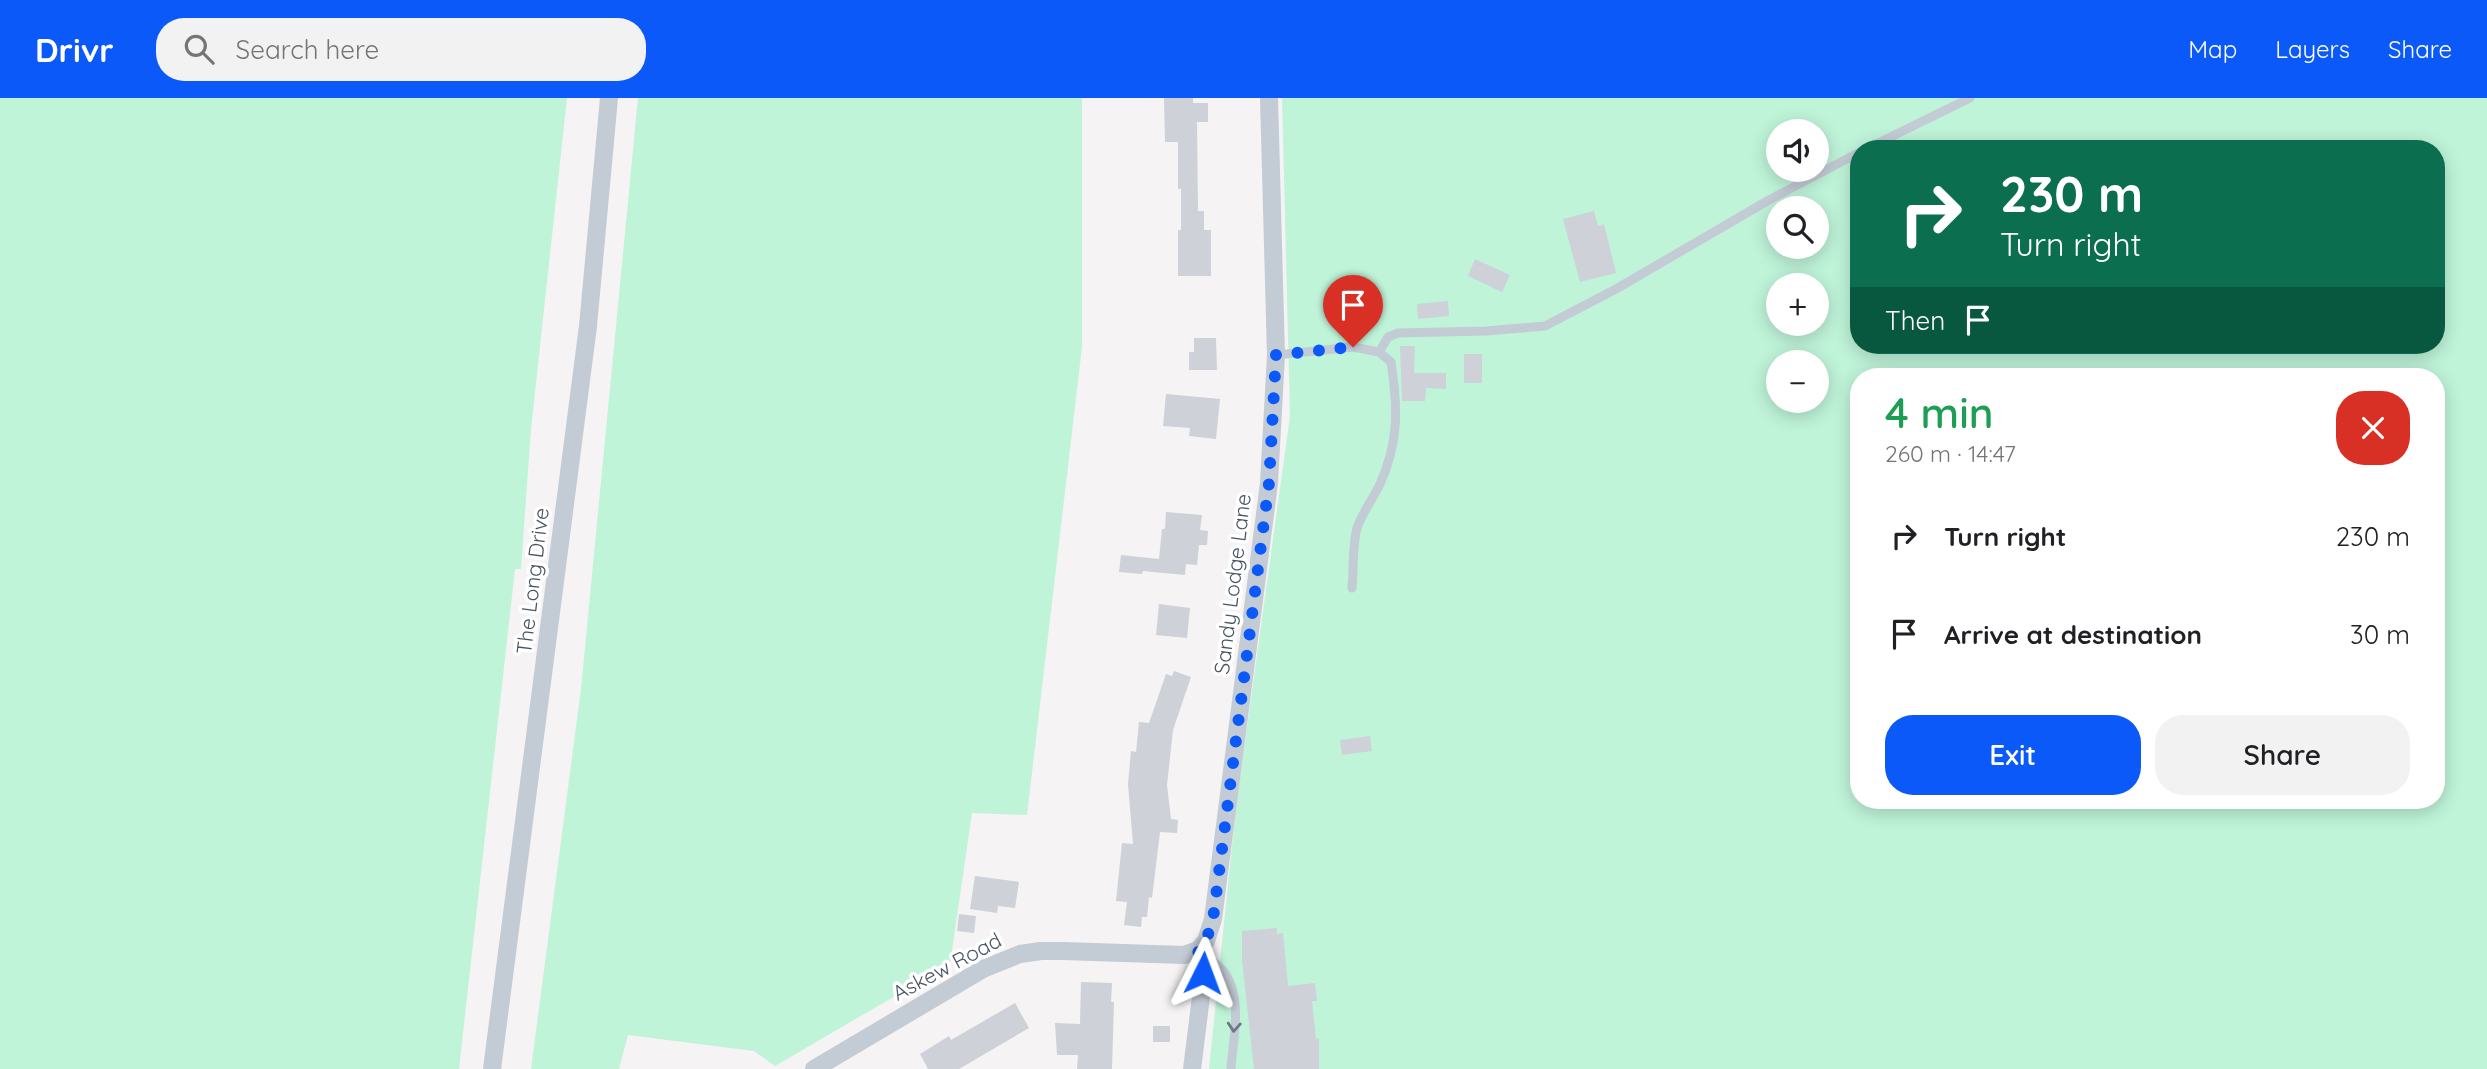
<!DOCTYPE html>
<meta charset="utf-8">
<style>
:root{--surface:#fff;--page:#f2f2f2;--text:#202124;--muted:#757577;--accent:#0a59f8}
body{margin:0;font-family:Quicksand,sans-serif;background:var(--page);color:var(--text);height:100vh;display:flex;flex-direction:column;font-size:26px;white-space:nowrap}
*{box-sizing:border-box;margin:0}
p{font-size:23px;color:var(--muted)}
.icon{flex:none;width:38px;height:38px;fill:none;stroke:currentColor;stroke-width:2;stroke-linecap:round;stroke-linejoin:round}
.map{position:relative;flex:1;overflow:hidden}
.drawer{position:absolute;left:1850px;top:270px;width:595px;height:441px;display:flex;flex-direction:column;background:var(--surface);border-radius:28px;box-shadow:0 4px 18px #0003}
.drawer>*{flex:none}
.hud{position:absolute;left:1850px;top:42px;width:595px;height:214px;border-radius:28px;box-shadow:0 4px 18px #0003;background:#0b6e4f;color:#fff;overflow:hidden}
.fabs{position:absolute;left:1766px;top:21px;display:grid;gap:14px}
.fabs a{display:grid;place-items:center;width:63px;height:63px;border-radius:50%;background:var(--surface);box-shadow:0 4px 18px #0003;font-size:35px}
.pin{position:absolute;display:grid;place-items:center;width:60px;height:60px;color:#fff;margin:-72px -30px;border-radius:50% 50% 50% 0;rotate:-45deg;box-shadow:0 0 7px #0007}
.pin .icon{rotate:45deg}
.me{position:absolute;width:77px;margin:-38px;rotate:3deg;stroke-linejoin:round;filter:drop-shadow(0 0 5px #0008)}
.turn{display:flex;align-items:center;gap:24px;height:147px;padding:0 35px;font-size:32px}
.turn .icon{width:91px;height:91px;stroke-width:2.5}
.turn b{display:block;font-size:49px;line-height:60px}
.then{display:flex;align-items:center;height:66px;padding:0 35px;background:#0003;gap:14px;font-size:26px}
.round{display:grid;place-items:center;flex:none;width:74px;height:74px;border-radius:28px;background:var(--page)}
.overview{display:flex;align-items:center;justify-content:space-between;height:119px;padding:0 35px}
h1{font-size:42px;font-weight:600;line-height:52px;color:#1e9e55}
.cta{display:flex;gap:14px;margin-top:auto;padding:14px 35px}
.cta a{flex:1;height:80px;border-radius:28px;background:var(--accent);color:#fff;font-size:28px;font-weight:600;line-height:80px;text-align:center}
.cta a+a{background:var(--page);color:var(--text)}
ul{padding:0;list-style:none}
li{display:flex;align-items:center;gap:21px;height:98px;padding:0 35px}
li div{flex:1}
li b{display:block;font-size:26px}
li em{font-style:normal}
header{display:flex;align-items:center;gap:42px;box-sizing:border-box;height:98px;padding:0 35px;background:var(--accent);color:#fff}
header strong{font-size:33px}
nav{display:flex;gap:38px;margin-inline-start:auto;font-size:24px}
.search{width:490px;height:63px;background:var(--page);display:flex;align-items:center;gap:18px;box-sizing:border-box;padding:0 24px;border-radius:28px;color:var(--muted);font-size:26px}
.map>svg:first-child{display:block}
.green{fill:#bff4d9;fill-rule:evenodd}
.building{fill:#ced1d8}
.lines{fill:none;stroke-linecap:round;stroke-linejoin:round}
.lane{stroke:#c3cbd5;stroke-width:9}
.street{stroke:#c3cbd5;stroke-width:18}
.oneway{stroke:#6d7785}
.route{stroke:#0a59f8;stroke-width:12;stroke-dasharray:0 21.6}
.labels{text-anchor:middle;stroke-width:7;stroke-linejoin:round;paint-order:stroke}
.street-label{font-size:21px;fill:#485363;stroke:#fff}
</style>
<header>
<strong>Drivr</strong>
<div class="search"><svg class="icon" aria-label="search" viewBox="0 0 24 24"><circle cx="10" cy="10" r="6"/><path d="M15 15l6 6"/></svg>Search here</div>
<nav><a>Map</a><a>Layers</a><a>Share</a></nav>
</header>
<div class="map">
<svg width="2487" height="971" viewBox="0 0 2487 971">
<rect width="100%" height="100%" fill="#f5f3f3"/>
<!-- green -->
<g class="green">
<path d="M 0,0 L 567,0 L 531,331 L 521,471 L 515,471 L 459,971 L 0,971 Z"/>
<path d="M 638,0 L 1082,0 L 1082,249 L 1027,717 L 972,715 L 950,866 L 775,968 L 754,953 L 628,937 L 619,971 L 531,971 L 581,591 Z"/>
<path d="M 1282,0 L 2487,0 L 2487,971 L 1209,971 L 1236,709 L 1290,318 ZM 1778,33 L 1816,33 L 1816,72 L 1778,72 ZM 1858,51 L 2436,51 L 2436,247 L 1858,247 ZM 1778,110 L 1816,110 L 1816,149 L 1778,149 ZM 1778,187 L 1816,187 L 1816,226 L 1778,226 ZM 1778,264 L 1816,264 L 1816,303 L 1778,303 ZM 1858,278 L 2436,278 L 2436,702 L 1858,702 Z"/>
</g>
<!-- building -->
<g class="building">
<path d="M 1164,0 L 1193,0 L 1193,5 L 1208,5 L 1208,24 L 1197,24 L 1198,113 L 1204,113 L 1204,132 L 1211,132 L 1211,178 L 1178,178 L 1178,132 L 1181,132 L 1181,91 L 1178,91 L 1178,44 L 1165,44 Z"/>
<path d="M 1594,113 L 1598,128 L 1604,126 L 1616,175 L 1580,184 L 1563,121 Z"/>
<path d="M 1475,161 L 1510,177 L 1502,194 L 1468,178 Z"/>
<path d="M 1448,203 L 1449,218 L 1418,221 L 1417,206 Z"/>
<path d="M 1194,240 L 1216,240 L 1217,272 L 1189,272 L 1189,254 L 1194,254 Z"/>
<path d="M 1400,248 L 1415,248 L 1414,275 L 1446,275 L 1446,291 L 1426,290 L 1425,303 L 1402,303 Z"/>
<rect x="1464" y="256" width="18" height="29"/>
<path d="M 1166,296 L 1220,301 L 1216,341 L 1189,338 L 1190,330 L 1163,328 Z"/>
<path d="M 1166,414 L 1202,417 L 1200,432 L 1208,433 L 1207,447 L 1199,447 L 1197,467 L 1186,466 L 1185,477 L 1143,473 L 1142,476 L 1119,474 L 1121,457 L 1159,461 L 1162,431 L 1165,431 Z"/>
<path d="M 1159,506 L 1190,510 L 1187,540 L 1156,537 Z"/>
<path d="M 1174,573 L 1191,579 L 1173,632 L 1167,687 L 1171,721 L 1178,722 L 1177,735 L 1160,734 L 1152,800 L 1149,799 L 1147,819 L 1142,819 L 1141,829 L 1124,827 L 1127,804 L 1116,803 L 1122,745 L 1133,746 L 1128,686 L 1131,653 L 1136,654 L 1139,624 L 1149,625 L 1166,576 L 1172,578 Z"/>
<path d="M 1370,638 L 1372,653 L 1342,657 L 1340,642 Z"/>
<path d="M 975,778 L 1019,784 L 1015,810 L 998,808 L 997,815 L 970,811 Z"/>
<path d="M 959,816 L 976,818 L 974,835 L 957,833 Z"/>
<path d="M 1277,830 L 1277,836 L 1283,835 L 1288,888 L 1315,885 L 1317,903 L 1312,903 L 1316,941 L 1319,940 L 1319,971 L 1254,971 L 1242,862 L 1242,833 Z"/>
<path d="M 1081,884 L 1112,885 L 1111,904 L 1114,904 L 1112,971 L 1077,971 L 1078,957 L 1057,957 L 1055,925 L 1080,926 Z"/>
<path d="M 1015,905 L 1029,930 L 959,971 L 928,971 L 920,956 L 949,938 L 951,942 Z"/>
<rect x="1153" y="928" width="17" height="16"/>
</g>
<g class="lines">
<!-- lane -->
<g class="lane">
<path d="M 1866,51 L 1970,0"/>
<path d="M 1379,254 L 1388,239 L 1398,235 L 1486,233 L 1545,228 L 1616,191 L 1769,102 L 1858,55"/>
<path d="M 1276,257 L 1353,249 L 1379,254 L 1391,264 C 1398,309 1399,344 1380,386 C 1373,401 1362,415 1357,430 C 1352,449 1354,470 1352,490"/>
<path d="M 1200,853 C 1208,860 1218,866 1225,875 C 1243,901 1233,941 1231,971"/>
</g>
<!-- street -->
<g class="street">
<path d="M 492,971 L 588,228 L 609,0"/>
<path d="M 814,971 L 983,871 L 1020,856 L 1041,853 L 1063,853 L 1184,857 L 1198,852"/>
<path d="M 1192,971 L 1204,875 L 1198,852 L 1206,843 L 1213,821 L 1269,385 L 1276,257 L 1269,0"/>
</g>
</g>
<!-- one-way arrows -->
<defs><path id="oneway-chevron" d="M-2-3.5L2.5 0L-2 3.5" fill="none" stroke-width="1.6" stroke-linecap="round" stroke-linejoin="round" transform="scale(1.75)"/></defs>
<use class="oneway" href="#oneway-chevron" transform="translate(1234 929) rotate(94)"/>
<g class="lines">
<!-- route -->
<path class="route" d="M 1203,875 L 1198,852 L 1206,843 L 1213,821 L 1269,385 L 1276,257 L 1353,249"/>
</g>
<g class="labels">
<!-- street labels -->
<g class="street-label">
<text transform="translate(533 483) rotate(-83)" y="7">The Long Drive</text>
<text transform="translate(1233 486) rotate(-83)" y="7">Sandy Lodge Lane</text>
<text transform="translate(947 869) rotate(-28)" y="7">Askew Road</text>
</g>
</g>
</svg>
<div class="fabs">
<a><svg class="icon" aria-label="sound" viewBox="0 0 24 24"><path d="M4 9h4l5-4v14l-5-4H4zM17 9q2 3 0 6"/></svg></a>
<a><svg class="icon" aria-label="search" viewBox="0 0 24 24"><circle cx="10" cy="10" r="6"/><path d="M15 15l6 6"/></svg></a>
<a>+</a>
<a>−</a>
</div>
<div class="pin" style="left:1353px;top:249px;background:#d93025"><svg class="icon" aria-label="arrive" viewBox="0 0 24 24"><path d="M6 21V4h12l-3 4 3 4H6"/></svg></div>
<svg class="me" style="left:1203px;top:875px" viewBox="-20 -20 40 40"><path d="M0-17L14 15 0 8-14 15z" fill="#0a59f8" stroke="#fff" stroke-width="4"/></svg>
<div class="hud">
<div class="turn"><svg class="icon" aria-label="right" viewBox="0 0 24 24"><path d="M7 20v-9h11M14 6l5 5-5 5"/></svg><div><b>230 m</b>Turn right</div></div>
<div class="then">Then<svg class="icon" aria-label="arrive" viewBox="0 0 24 24"><path d="M6 21V4h12l-3 4 3 4H6"/></svg></div>
</div>
<section class="drawer">
<div class="overview"><div><h1>4 min</h1><p>260 m · 14:47</p></div><a class="round" style="background:#d93025;color:#fff"><svg class="icon" aria-label="close" viewBox="0 0 24 24"><path d="M6 6l12 12M18 6L6 18"/></svg></a></div>
<ul>
<li><svg class="icon" aria-label="right" viewBox="0 0 24 24"><path d="M7 20v-9h11M14 6l5 5-5 5"/></svg><div><b>Turn right</b></div><em>230 m</em></li>
<li><svg class="icon" aria-label="arrive" viewBox="0 0 24 24"><path d="M6 21V4h12l-3 4 3 4H6"/></svg><div><b>Arrive at destination</b></div><em>30 m</em></li>
</ul>
<div class="cta"><a>Exit</a><a>Share</a></div>
</section>
</div>
